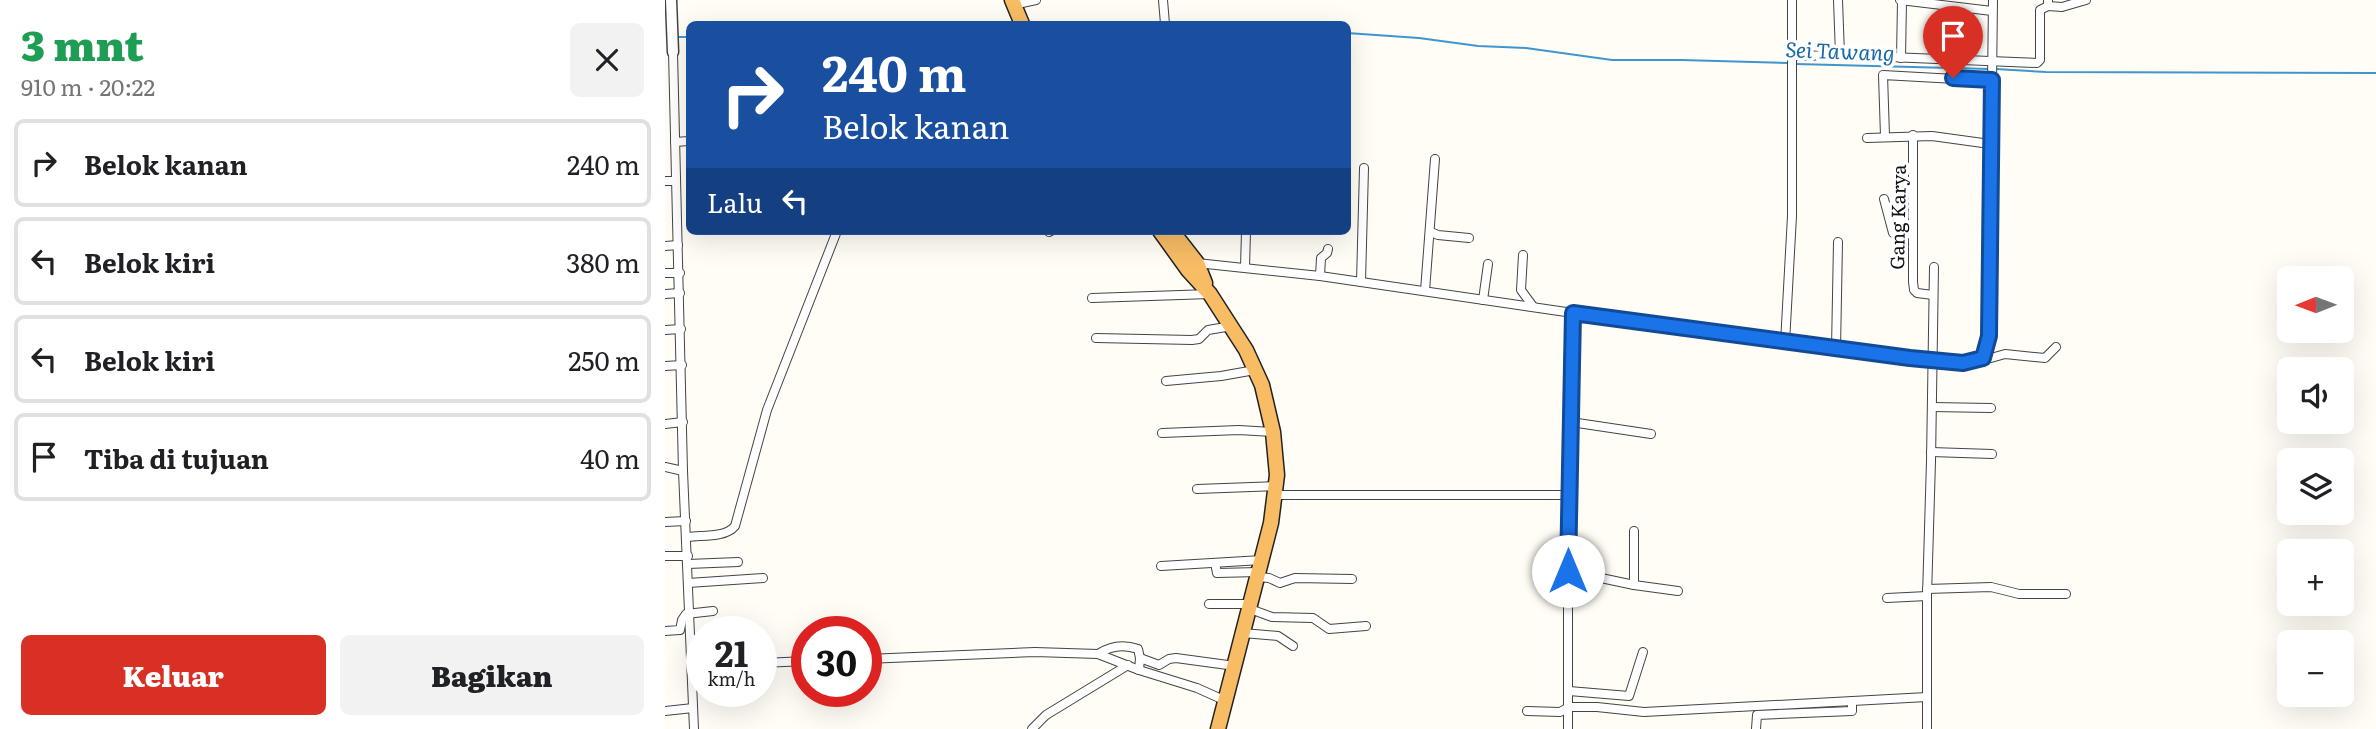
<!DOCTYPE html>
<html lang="id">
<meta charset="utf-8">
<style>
:root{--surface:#fff;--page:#f2f2f2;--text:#202124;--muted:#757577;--line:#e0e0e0;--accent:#d93025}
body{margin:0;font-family:Literata,serif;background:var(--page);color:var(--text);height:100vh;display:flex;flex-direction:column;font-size:26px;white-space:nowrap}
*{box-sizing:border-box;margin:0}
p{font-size:23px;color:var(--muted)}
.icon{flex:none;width:38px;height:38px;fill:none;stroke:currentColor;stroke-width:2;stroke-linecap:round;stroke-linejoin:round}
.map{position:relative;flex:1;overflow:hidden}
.side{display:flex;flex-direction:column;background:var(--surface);width:665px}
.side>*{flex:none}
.guide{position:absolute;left:21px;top:21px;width:665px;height:214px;border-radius:10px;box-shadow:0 7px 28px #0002;background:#1a4fa0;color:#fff;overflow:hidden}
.needle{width:46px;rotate:269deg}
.tools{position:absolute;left:1612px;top:266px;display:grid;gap:14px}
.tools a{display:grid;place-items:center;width:77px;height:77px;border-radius:10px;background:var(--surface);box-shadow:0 7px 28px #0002;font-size:35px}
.speed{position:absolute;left:21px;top:616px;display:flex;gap:14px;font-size:35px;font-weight:700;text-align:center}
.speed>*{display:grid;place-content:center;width:91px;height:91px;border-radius:50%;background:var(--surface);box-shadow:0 7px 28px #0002;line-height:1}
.speed small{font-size:18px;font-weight:400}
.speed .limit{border:10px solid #d22;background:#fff;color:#111}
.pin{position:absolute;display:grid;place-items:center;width:60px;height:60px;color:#fff;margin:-72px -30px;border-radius:50% 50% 50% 0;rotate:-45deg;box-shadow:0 0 7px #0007}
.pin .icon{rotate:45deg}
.me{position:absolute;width:77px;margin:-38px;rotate:0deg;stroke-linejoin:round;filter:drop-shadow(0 0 5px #0008)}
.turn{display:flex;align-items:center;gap:24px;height:147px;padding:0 21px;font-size:32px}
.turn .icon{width:91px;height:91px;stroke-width:2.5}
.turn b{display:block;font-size:49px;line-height:60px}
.then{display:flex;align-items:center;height:66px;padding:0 21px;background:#0003;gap:14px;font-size:26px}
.round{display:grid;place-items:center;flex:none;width:74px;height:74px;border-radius:10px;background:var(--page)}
.summary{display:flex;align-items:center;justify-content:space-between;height:119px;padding:0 21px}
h1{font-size:42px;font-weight:800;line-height:52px;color:#1e9e55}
.action{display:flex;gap:14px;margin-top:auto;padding:14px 21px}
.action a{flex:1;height:80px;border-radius:10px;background:var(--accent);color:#fff;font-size:28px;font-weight:800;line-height:80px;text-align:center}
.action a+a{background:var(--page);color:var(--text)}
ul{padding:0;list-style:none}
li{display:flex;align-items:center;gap:21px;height:88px;margin:0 14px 10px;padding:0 7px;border:4px solid var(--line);border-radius:10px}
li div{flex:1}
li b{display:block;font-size:26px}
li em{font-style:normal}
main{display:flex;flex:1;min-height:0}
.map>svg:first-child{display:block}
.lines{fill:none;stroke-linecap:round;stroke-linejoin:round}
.stream{stroke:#3f96cf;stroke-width:2}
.minor-casing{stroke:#444;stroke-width:10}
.tertiary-casing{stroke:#444;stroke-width:13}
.trunk-casing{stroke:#222;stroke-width:17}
.minor{stroke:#fff;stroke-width:8}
.tertiary{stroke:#fff;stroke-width:10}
.trunk{stroke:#f7bc64;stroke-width:14}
.route-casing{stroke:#114b97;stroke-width:18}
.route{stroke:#1a73e8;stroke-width:12}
.labels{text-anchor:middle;stroke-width:7;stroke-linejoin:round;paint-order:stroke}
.street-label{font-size:19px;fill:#111;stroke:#fff}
.water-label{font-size:21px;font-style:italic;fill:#1768a6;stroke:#fff}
</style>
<main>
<section class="side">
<div class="summary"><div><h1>3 mnt</h1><p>910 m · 20:22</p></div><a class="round"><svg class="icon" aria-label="close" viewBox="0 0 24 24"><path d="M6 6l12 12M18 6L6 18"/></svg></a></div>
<ul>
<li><svg class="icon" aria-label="right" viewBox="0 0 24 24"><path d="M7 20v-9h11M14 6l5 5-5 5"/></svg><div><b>Belok kanan</b></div><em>240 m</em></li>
<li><svg class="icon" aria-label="left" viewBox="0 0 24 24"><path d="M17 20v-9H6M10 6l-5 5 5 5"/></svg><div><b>Belok kiri</b></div><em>380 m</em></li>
<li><svg class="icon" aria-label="left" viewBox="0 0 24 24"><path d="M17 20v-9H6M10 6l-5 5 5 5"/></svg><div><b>Belok kiri</b></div><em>250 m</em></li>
<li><svg class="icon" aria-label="arrive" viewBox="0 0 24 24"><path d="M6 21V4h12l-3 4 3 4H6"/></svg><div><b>Tiba di tujuan</b></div><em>40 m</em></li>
</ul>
<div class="action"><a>Keluar</a><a>Bagikan</a></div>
</section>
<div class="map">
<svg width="1711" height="729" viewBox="0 0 1711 729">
<rect width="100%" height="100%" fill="#fffdf5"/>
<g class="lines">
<!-- stream -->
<g class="stream">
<path d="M 682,33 L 754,38 L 813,46 L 861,48 L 947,60 L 1016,60 L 1122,63"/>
<path d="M 12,37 L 24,37"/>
<path d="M 1131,64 L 1325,69"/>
<path d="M 1331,69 L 1381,72 L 1711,73"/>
</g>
<!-- minor casing -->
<g class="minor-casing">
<g id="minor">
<path d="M 498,0 L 500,24"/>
<path d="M 1173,0 L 1175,55"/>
<path d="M 1235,0 L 1327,11"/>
<path d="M 357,3 L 371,0"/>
<path d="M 1383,6 L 1397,7 L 1421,0"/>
<path d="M 8,52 L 18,471 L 29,729"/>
<path d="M 1128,56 L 1175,55 L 1372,63 L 1375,60 L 1375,10 L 1383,6 L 1383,0"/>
<path d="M 1236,58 L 1237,1"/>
<path d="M 1248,135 L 1248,282 L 1249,290 L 1252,293 L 1268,295"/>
<path d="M 1220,136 L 1218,75 L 1327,81"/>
<path d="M 1202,138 L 1267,136 L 1325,144"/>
<path d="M 10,142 L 24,141"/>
<path d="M 0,181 L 11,181"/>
<path d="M 1219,199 L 1228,233 L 1233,235 L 1248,234"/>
<path d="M 384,232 L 386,231"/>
<path d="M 766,232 L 773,235 L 804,238"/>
<path d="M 0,246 L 13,245"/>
<path d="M 858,255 L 856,290 L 867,305"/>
<path d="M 532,263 L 655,276 L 908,313 L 903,495 L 903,729"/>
<path d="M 580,267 L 581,232"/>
<path d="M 0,273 L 15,273"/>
<path d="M 655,276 L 656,258 L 662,253 L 663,249"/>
<path d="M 696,282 L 699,168"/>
<path d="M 760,291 L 770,159"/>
<path d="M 0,294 L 15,293"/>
<path d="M 427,298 L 545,294"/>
<path d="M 818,300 L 823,264"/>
<path d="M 908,313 L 1200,353 L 1299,363 L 1316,359 L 1324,336 L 1328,0"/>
<path d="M 0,330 L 16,329"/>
<path d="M 431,338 L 527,340 L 534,339 L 543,330 L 567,326"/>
<path d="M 1120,343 L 1127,216 L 1127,0"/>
<path d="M 1171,349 L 1173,242"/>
<path d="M 1318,358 L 1326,358 L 1340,354 L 1380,358 L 1391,347"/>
<path d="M 0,366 L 17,365"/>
<path d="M 501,381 L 556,376 L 590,370"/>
<path d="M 1267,407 L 1326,408"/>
<path d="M 906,422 L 986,434"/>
<path d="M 0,424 L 18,422"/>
<path d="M 497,433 L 574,430 L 608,432"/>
<path d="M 1266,452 L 1327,454"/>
<path d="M 0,467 L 18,471"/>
<path d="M 532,489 L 611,486"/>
<path d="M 610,495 L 903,495"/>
<path d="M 0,522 L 21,521"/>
<path d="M 23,537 C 38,535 60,538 70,526 L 102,410 L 172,231"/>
<path d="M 0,556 L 23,556"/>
<path d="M 550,563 L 552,573 L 594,572"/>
<path d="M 23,564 L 73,562"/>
<path d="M 496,566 L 597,560"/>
<path d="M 903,571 L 969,585 L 1013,591"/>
<path d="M 593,577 L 604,578 L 615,583 L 630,578 L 687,579"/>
<path d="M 23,583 L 98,578"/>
<path d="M 969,585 L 969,531"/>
<path d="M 1262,589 L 1326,587 L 1354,594 L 1401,594"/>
<path d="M 1222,598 L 1262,596"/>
<path d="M 544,604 L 586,604"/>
<path d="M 585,609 L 607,617 L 648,618 L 664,629 L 701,626"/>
<path d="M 0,631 L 15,630 L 17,620 L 21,614 L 48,611"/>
<path d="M 578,633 L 613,636 L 628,646"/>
<path d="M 433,654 C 445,646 459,644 473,649 L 475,658"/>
<path d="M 201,659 L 370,652 L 433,654 L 474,670 L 532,688 L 561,701"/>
<path d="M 96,663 L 142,661"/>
<path d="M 474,670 L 475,658 L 494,665 L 504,659 L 511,658 L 570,666"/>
<path d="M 904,691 L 964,696 L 978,652"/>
<path d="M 0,711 L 28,708"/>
<path d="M 862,711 L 895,712 L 904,707 L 932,707 L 979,712 L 1262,697"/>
<path d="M 367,729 L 381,715 L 463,665"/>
<path d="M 1091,729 L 1092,715 L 1187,711 L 1187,701"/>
<path d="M 1262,729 L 1262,596 L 1266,461 L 1269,267"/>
</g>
</g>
<!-- tertiary casing -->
<g class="tertiary-casing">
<path id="tertiary" d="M 6,0 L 8,52"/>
</g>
<!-- trunk casing -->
<g class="trunk-casing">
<g id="trunk">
<path d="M 347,0 L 357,24"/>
<path d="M 495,231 L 523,270 L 545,294 L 581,350 L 597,385 L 608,432 L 612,475 L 606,523 L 553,729"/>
<path d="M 507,231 L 532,263 L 540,283"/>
</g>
</g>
<!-- minor -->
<use href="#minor" class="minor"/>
<!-- tertiary -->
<use href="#tertiary" class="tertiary"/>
<!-- trunk -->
<use href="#trunk" class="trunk"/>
</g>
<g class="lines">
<!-- route casing -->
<g class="route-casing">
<path id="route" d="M 903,571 L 908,313 L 1245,358 L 1298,363 L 1318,358 L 1324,336 L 1327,80 L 1288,78"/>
</g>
<!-- route -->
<use href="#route" class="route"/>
</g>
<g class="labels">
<!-- street labels -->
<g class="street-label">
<text transform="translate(1233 217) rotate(-89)" y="7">Gang Karya</text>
</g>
<!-- water labels -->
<g class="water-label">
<text transform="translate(1175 52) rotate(2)" y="7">Sei Tawang</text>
</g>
</g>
</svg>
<div class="tools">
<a><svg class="needle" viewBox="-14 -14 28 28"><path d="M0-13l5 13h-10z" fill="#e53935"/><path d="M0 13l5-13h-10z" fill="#757577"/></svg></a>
<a><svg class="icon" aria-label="sound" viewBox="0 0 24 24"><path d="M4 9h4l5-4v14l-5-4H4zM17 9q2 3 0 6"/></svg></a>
<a><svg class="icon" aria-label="layers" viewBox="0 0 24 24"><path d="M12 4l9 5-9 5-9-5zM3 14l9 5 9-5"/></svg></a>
<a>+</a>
<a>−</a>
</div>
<div class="speed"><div>21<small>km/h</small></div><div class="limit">30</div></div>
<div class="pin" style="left:1288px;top:78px;background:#d93025"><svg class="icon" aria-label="arrive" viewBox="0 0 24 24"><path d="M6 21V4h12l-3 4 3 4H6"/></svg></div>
<svg class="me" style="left:903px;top:571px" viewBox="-20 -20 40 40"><circle r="19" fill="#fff"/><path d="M0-13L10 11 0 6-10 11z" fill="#1a73e8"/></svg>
<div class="guide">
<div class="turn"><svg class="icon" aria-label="right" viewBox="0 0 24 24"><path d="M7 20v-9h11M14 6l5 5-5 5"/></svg><div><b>240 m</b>Belok kanan</div></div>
<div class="then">Lalu<svg class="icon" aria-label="left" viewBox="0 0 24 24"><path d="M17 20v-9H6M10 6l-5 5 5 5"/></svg></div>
</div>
</div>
</main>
